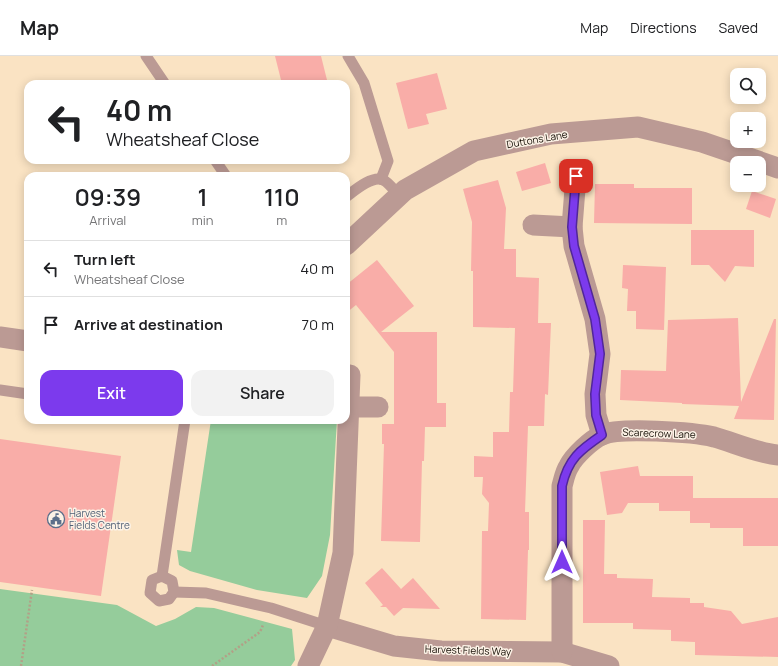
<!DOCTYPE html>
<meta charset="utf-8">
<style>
:root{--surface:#fff;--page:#f2f2f2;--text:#202124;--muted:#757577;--line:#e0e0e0;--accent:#7c3aed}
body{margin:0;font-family:Manrope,sans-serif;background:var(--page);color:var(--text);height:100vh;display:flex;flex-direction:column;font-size:15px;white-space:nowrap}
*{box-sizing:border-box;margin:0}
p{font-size:13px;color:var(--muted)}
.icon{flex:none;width:22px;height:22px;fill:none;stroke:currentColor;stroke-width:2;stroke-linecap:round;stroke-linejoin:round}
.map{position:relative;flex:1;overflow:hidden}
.side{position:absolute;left:24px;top:116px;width:326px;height:252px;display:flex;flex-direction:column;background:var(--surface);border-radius:12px;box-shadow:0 2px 10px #0003}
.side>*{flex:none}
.guide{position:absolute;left:24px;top:24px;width:326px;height:84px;border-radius:12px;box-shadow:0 2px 10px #0003;background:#fff;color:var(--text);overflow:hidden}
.buttons{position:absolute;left:730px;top:12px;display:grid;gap:8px}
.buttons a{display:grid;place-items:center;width:36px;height:36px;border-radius:8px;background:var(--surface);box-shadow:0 2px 10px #0003;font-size:20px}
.pin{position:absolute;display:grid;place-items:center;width:34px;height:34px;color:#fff;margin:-17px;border-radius:8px;box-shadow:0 2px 6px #0006}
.me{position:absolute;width:44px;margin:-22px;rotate:0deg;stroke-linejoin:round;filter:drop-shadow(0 0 3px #0008)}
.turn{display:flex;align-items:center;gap:14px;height:84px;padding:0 16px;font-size:18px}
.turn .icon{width:52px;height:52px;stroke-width:2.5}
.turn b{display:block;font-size:28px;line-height:34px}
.eta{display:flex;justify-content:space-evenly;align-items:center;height:68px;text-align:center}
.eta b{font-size:24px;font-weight:600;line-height:28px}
.cta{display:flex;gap:8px;margin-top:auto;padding:8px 16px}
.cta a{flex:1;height:46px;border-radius:12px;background:var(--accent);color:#fff;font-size:16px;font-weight:600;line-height:46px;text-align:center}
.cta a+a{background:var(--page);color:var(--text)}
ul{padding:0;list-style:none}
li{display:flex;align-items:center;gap:12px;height:56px;padding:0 16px;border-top:1px solid var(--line)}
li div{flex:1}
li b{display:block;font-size:15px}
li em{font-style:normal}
header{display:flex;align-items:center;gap:24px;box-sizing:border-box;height:56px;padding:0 20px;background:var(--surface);border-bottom:1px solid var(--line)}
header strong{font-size:19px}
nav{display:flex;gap:22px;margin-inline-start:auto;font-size:14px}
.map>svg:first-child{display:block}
.green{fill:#95cc9b}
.building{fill:#f9ada8}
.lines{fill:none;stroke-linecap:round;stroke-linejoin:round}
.path{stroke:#b2a087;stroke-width:2.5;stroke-dasharray:2 2;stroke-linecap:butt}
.service{stroke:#bb9a94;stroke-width:11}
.minor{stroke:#bb9a94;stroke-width:21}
.route-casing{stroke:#51269a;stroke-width:10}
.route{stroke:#7c3aed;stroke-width:7}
.labels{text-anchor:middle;stroke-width:3;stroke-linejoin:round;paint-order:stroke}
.street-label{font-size:10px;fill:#130c03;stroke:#fcf2e6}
.service-label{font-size:10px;fill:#4e5e75;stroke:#fcf2e6;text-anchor:start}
</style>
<header>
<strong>Map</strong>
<nav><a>Map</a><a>Directions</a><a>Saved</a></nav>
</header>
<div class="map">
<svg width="778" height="610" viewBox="0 0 778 610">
<rect width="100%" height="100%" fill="#fae3c3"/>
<!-- green -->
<g class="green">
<path d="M 211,364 L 337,364 L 330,479 L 322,520 L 307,542 L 257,534 L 190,515 L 179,509 L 177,494 L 191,496 Z"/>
<path d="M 0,533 L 117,549 L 156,570 L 175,563 L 196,551 L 214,552 L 292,573 L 295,604 L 291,610 L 0,610 Z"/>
</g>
<!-- building -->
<g class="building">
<path d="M 275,0 L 321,0 L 328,28 L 282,28 Z"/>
<path d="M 437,17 L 447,53 L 426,58 L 429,68 L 408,73 L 396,27 Z"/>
<path d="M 545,107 L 551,127 L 522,135 L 516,116 Z"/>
<path d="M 498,124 L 506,152 L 504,193 L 516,193 L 516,221 L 539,222 L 538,267 L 551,267 L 548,339 L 545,338 L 544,370 L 528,370 L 525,456 L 529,456 L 529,494 L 528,494 L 526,564 L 481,563 L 482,475 L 488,475 L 489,447 L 482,438 L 483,421 L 474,421 L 474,400 L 493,401 L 493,376 L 509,376 L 510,336 L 513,336 L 515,272 L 473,271 L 473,215 L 471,215 L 472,166 L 463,133 Z"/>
<path d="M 595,128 L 634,128 L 634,132 L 692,132 L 692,168 L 594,167 Z"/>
<path d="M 752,135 L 776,143 L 770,162 L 746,153 Z"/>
<path d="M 691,174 L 754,174 L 754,211 L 735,210 L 725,226 L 709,209 L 691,209 Z"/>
<path d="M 377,204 L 414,250 L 381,276 L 437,276 L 437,347 L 446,347 L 446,371 L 425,371 L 424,405 L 422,405 L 420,486 L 381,485 L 384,388 L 382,388 L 382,368 L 394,368 L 394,296 L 356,249 L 346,257 L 346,229 Z"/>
<path d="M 623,209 L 666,211 L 664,274 L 636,273 L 636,255 L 627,255 L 628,233 L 622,232 Z"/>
<path d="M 738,262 L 741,346 L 774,263 L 776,263 L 774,364 L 734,363 L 739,350 L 682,348 L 682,347 L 620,344 L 621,314 L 666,315 L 668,264 Z"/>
<path d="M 0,383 L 121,400 L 101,540 L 0,526 Z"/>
<path d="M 638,410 L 640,420 L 693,420 L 693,442 L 778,442 L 778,490 L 743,490 L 743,472 L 710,472 L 710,467 L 690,467 L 690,455 L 659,455 L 659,447 L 628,447 L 622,457 L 607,459 L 600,416 Z"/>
<path d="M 583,464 L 605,464 L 604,518 L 617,518 L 617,522 L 653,523 L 652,541 L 690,542 L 690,547 L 704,547 L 704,551 L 731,555 L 742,568 L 778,561 L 778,601 L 695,599 L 695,586 L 671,585 L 671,574 L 633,573 L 633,567 L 583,567 Z"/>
<path d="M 382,512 L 401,533 L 413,522 L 440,553 L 403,552 L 394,560 L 386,551 L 380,551 L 383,549 L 365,527 Z"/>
</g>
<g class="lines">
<!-- path -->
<g class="path">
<path d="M 21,610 L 32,534"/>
<path d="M 212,610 L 260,576 L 263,569"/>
</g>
<!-- service -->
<g class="service">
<path d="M 146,0 L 165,28"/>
<path d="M 348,0 L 364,27 L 388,105 L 381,123"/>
<path d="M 215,104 L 226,120"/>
<path d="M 346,141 C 354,135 372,119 383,124 C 390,127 394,135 399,140"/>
<path d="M 0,334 L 28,338"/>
<path d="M 162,520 L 185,364"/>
<path d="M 162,520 L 172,525 L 174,536 L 169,543 L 159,545 L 150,537 L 152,524 Z"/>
<path d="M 174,536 L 206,537 L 271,552 L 327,570"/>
</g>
<!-- minor -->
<g class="minor">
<path d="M 576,120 L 572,171 L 574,190 L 595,263 L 600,298 L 595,338 L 596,359 L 602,379"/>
<path d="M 533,169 L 572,171"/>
<path d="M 346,189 L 405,134 L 474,95 L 551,78 L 638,71 L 702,86 L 778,112"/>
<path d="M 0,281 L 28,285"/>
<path d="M 350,351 L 378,351"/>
<path d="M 327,570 L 394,590 L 441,595 L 562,596 L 609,610"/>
<path d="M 562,596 L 562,430 C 564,423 565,416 569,410 C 574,400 591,384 602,379 C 618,371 694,376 714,381 C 735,387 756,397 778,399"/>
<path d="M 308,610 L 327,570 L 343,497 L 350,319"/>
</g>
</g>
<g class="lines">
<!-- route casing -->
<g class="route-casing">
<path id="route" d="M 562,506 L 562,430 C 568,403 580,394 602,379 L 596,359 L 595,338 L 600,298 L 595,263 L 574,190 L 572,171 L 576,120"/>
</g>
<!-- route -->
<use href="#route" class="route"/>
</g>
<!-- icons -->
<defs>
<g id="civic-ring" transform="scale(0.9)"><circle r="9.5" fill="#fcf2e6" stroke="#5c6f8a" stroke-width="1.5"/><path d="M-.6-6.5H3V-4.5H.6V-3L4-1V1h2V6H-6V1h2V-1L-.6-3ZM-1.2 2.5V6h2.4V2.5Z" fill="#5c6f8a"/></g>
</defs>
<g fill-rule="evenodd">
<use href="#civic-ring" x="56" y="463"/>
</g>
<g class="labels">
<!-- street labels -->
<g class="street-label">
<text transform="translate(537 83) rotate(-10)" y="4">Duttons Lane</text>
<text transform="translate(659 377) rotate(2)" y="4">Scarecrow Lane</text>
<text transform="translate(468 594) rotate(2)" y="4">Harvest Fields Way</text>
</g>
<!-- service labels -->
<g class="service-label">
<text x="69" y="461">Harvest<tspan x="69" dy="12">Fields Centre</tspan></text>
</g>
</g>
</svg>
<div class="buttons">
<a><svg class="icon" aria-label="search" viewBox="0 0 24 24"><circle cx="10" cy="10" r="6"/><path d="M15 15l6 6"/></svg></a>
<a>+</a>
<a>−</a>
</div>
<div class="pin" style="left:576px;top:120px;background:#d93025"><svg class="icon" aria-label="arrive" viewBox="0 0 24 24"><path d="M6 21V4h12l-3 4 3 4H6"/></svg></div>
<svg class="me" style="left:562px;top:506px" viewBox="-20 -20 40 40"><path d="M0-17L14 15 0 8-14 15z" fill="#7c3aed" stroke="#fff" stroke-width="4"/></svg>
<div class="guide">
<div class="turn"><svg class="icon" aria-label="left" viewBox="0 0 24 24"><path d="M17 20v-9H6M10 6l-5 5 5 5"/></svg><div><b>40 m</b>Wheatsheaf Close</div></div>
</div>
<section class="side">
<div class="eta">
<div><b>09:39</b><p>Arrival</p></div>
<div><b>1</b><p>min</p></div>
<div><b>110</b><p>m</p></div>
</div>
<ul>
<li><svg class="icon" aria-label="left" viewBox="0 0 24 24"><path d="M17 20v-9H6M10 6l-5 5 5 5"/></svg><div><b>Turn left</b><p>Wheatsheaf Close</p></div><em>40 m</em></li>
<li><svg class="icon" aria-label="arrive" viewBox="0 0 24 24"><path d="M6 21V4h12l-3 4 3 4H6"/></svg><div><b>Arrive at destination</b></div><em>70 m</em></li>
</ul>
<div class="cta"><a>Exit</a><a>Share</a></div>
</section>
</div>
